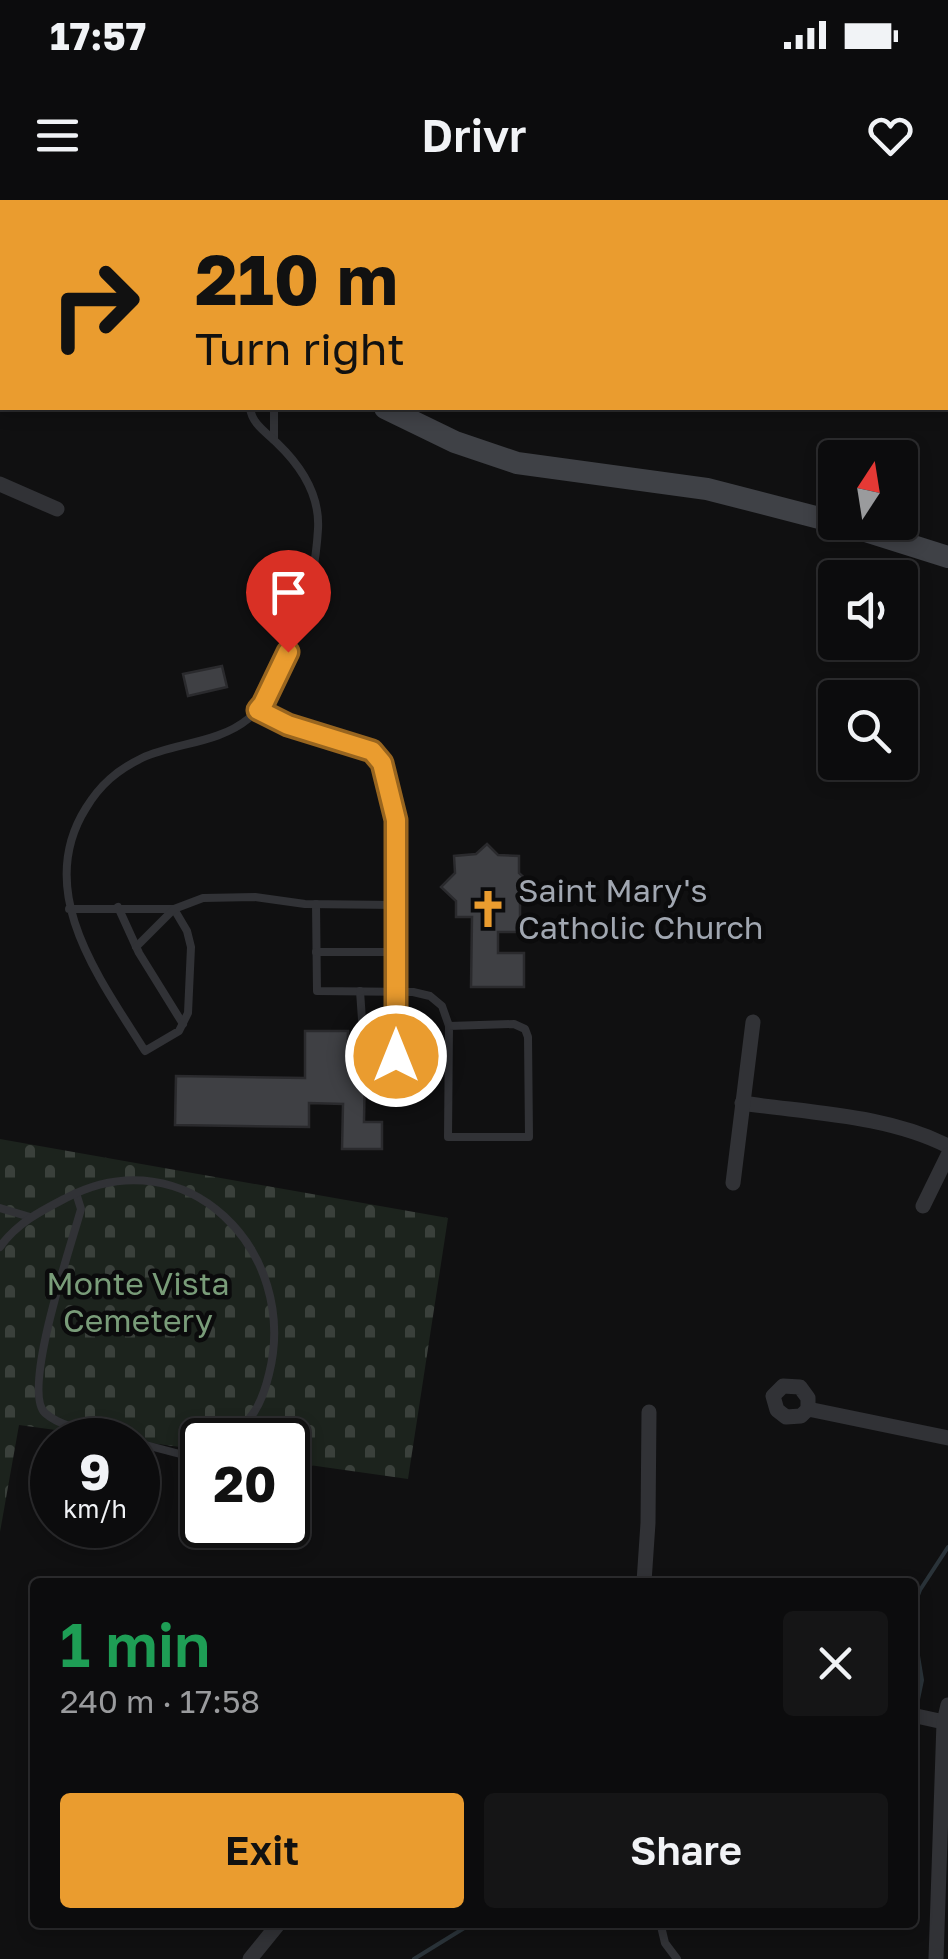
<!DOCTYPE html>
<meta charset="utf-8">
<style>
:root{--surface:#0c0c0d;--page:#151516;--text:#f1f3f6;--muted:#9a9b9d;--line:#2c2c2e;--accent:#ea9c2f}
body{margin:0;font-family:"Golos Text",sans-serif;background:var(--page);color:var(--text);height:100vh;display:flex;flex-direction:column;font-size:38px;white-space:nowrap}
*{box-sizing:border-box;margin:0}
p{font-size:32px;color:var(--muted)}
.icon{flex:none;width:55px;height:55px;fill:none;stroke:currentColor;stroke-width:2;stroke-linecap:round;stroke-linejoin:round}
.map{position:relative;flex:1;overflow:hidden}
.side{position:absolute;left:30px;top:1378px;width:888px;height:350px;display:flex;flex-direction:column;background:var(--surface);border-radius:10px;box-shadow:0 5px 15px #0003,0 0 0 2px var(--line)}
.side>*{flex:none}
.hud{position:absolute;left:0px;top:0px;width:950px;height:210px;box-shadow:0 5px 15px #0003,0 0 0 2px var(--line);background:#ea9c2f;color:#111;overflow:hidden}
.needle{width:65px;rotate:12deg}
.fabs{position:absolute;left:818px;top:240px;display:grid;gap:20px}
.fabs a{display:grid;place-items:center;width:100px;height:100px;border-radius:10px;background:var(--surface);box-shadow:0 5px 15px #0003,0 0 0 2px var(--line);font-size:50px}
.speed{position:absolute;left:30px;top:1218px;display:flex;gap:20px;font-size:50px;font-weight:700;text-align:center}
.speed>*{display:grid;place-content:center;width:130px;height:130px;border-radius:50%;background:var(--surface);box-shadow:0 5px 15px #0003,0 0 0 2px var(--line);line-height:1}
.speed small{font-size:25px;font-weight:400}
.speed .limit{border:5px solid #111;border-radius:15px;background:#fff;color:#111}
.pin{position:absolute;display:grid;place-items:center;width:85px;height:85px;color:#fff;margin:-102px -42px;border-radius:50% 50% 50% 0;rotate:-45deg;box-shadow:0 0 10px #0007}
.pin .icon{rotate:45deg}
.me{position:absolute;width:110px;margin:-55px;rotate:0deg;stroke-linejoin:round;filter:drop-shadow(0 0 8px #0008)}
.turn{display:flex;align-items:center;gap:35px;height:210px;padding:0 30px;font-size:45px}
.turn .icon{width:130px;height:130px;stroke-width:2.5}
.turn b{display:block;font-size:70px;line-height:85px}
.round{display:grid;place-items:center;flex:none;width:105px;height:105px;border-radius:10px;background:var(--page)}
.headline{display:flex;align-items:center;justify-content:space-between;height:170px;padding:0 30px}
h1{font-size:60px;font-weight:600;line-height:75px;color:#1e9e55}
.cta{display:flex;gap:20px;margin-top:auto;padding:20px 30px}
.cta a{flex:1;height:115px;border-radius:10px;background:var(--accent);color:#111;font-size:40px;font-weight:600;line-height:115px;text-align:center}
.cta a+a{background:var(--page);color:var(--text)}
.status{display:flex;justify-content:space-between;align-items:center;height:70px;padding:0 50px;background:var(--surface);direction:ltr}
.status svg{height:28px;fill:currentColor}
header{display:flex;justify-content:space-between;align-items:center;height:130px;padding:0 30px;background:var(--surface);font-size:45px;font-weight:600}
.map>svg:first-child{display:block}
.cemetery{fill:url(#cemetery-stones)}
.lines{fill:none;stroke-linecap:round;stroke-linejoin:round}
.stream{stroke:#2a3339;stroke-width:4}
.building{fill:#3f4044;stroke:#2a2a2d;stroke-width:2.5}
.lane{stroke:#313236;stroke-width:8}
.street{stroke:#313236;stroke-width:15}
.secondary{stroke:#3f4146;stroke-width:22}
.route-casing{stroke:#98651f;stroke-width:25}
.route{stroke:#ea9c2f;stroke-width:18}
.labels{text-anchor:middle;stroke-width:9;stroke-linejoin:round;paint-order:stroke}
.poi-label{font-size:32px;fill:#a1a7b1;stroke:#0b0b0c;text-anchor:start}
.park-label{font-size:32px;fill:#799c79;stroke:#0b0b0c}
</style>
<div class="status"><b>17:57</b><svg viewBox="0 0 49 12"><path d="M0 12V9h3v3zM5 12V6h3v6zM10 12V3h3v9zM15 12V0h3v12zM26 1h20v11H26zM47 4h2v5h-2z"/></svg></div>
<header><svg class="icon" aria-label="menu" viewBox="0 0 24 24"><path d="M4 6h16M4 12h16M4 18h16"/></svg>Drivr<svg class="icon" aria-label="heart" viewBox="0 0 24 24"><path d="M12 20l-8-8c-3-5 5-10 8-4 3-6 11-1 8 4z"/></svg></header>
<div class="map">
<svg width="948" height="1759" viewBox="0 0 948 1759">
<defs>
<pattern id="cemetery-stones" width="16" height="16" patternUnits="userSpaceOnUse" patternTransform="scale(2.5)"><rect width="16" height="16" fill="#1c231d"/><path d="M2 7V4a2 2 0 0 1 4 0v3zM10 15v-3a2 2 0 0 1 4 0v3z" fill="#3a403b"/></pattern>
</defs>
<rect width="100%" height="100%" fill="#101011"/>
<!-- cemetery -->
<path class="cemetery" d="M 0,939 L 448,1018 L 408,1279 L 288,1262 L 288,1240 L 202,1240 L 202,1250 L 19,1225 L 0,1332 Z"/>
<g class="lines">
<!-- stream -->
<g class="stream">
<path d="M 912,1411 L 920,1390 L 948,1347"/>
<path d="M 912,1419 L 922,1480 L 916,1509"/>
<path d="M 414,1759 L 474,1722"/>
</g>
</g>
<!-- building -->
<g class="building">
<path d="M 222,466 L 227,487 L 188,496 L 183,474 Z"/>
<path d="M 487,644 L 498,655 L 519,656 L 519,673 L 532,685 L 520,699 L 520,732 L 498,732 L 498,753 L 524,753 L 524,787 L 471,787 L 472,717 L 456,717 L 456,701 L 441,687 L 455,673 L 454,656 L 476,654 Z"/>
<path d="M 305,831 L 348,831 L 347,866 L 365,866 L 364,922 L 382,922 L 382,949 L 342,949 L 343,904 L 309,903 L 309,927 L 175,925 L 176,876 L 305,878 Z"/>
</g>
<g class="lines">
<!-- lane -->
<g class="lane">
<path d="M 81,2 L 82,0"/>
<path d="M 274,208 L 274,239"/>
<path d="M 257,510 C 269,515 280,522 292,526 C 313,534 358,539 373,552 C 410,585 396,843 396,902"/>
<path d="M 316,704 L 317,791 L 413,792 L 430,796 L 442,806 L 449,826 L 448,937 L 529,937 L 528,837 L 525,829 L 514,824 L 449,826"/>
<path d="M 118,707 L 139,753 L 183,824"/>
<path d="M 69,709 L 174,709 L 187,731 L 191,747 L 188,813 L 179,831 L 145,851 C 100,779 33,692 86,608 C 100,585 117,570 142,558 C 175,543 219,543 248,519 C 290,483 315,383 318,329 C 320,295 301,266 277,243 C 266,232 252,224 250,208"/>
<path d="M 136,747 L 174,709 L 203,698 L 255,697 L 305,704 L 397,705"/>
<path d="M 316,752 L 397,752"/>
<path d="M 360,791 L 364,848 L 371,855 L 396,856"/>
<path d="M 76,993 L 81,1009 C 72,1043 21,1191 45,1213 C 64,1230 101,1233 126,1240"/>
<path d="M 0,1008 L 30,1017"/>
<path d="M 0,1047 C 17,1023 41,1011 66,998 C 186,935 300,1051 269,1174 C 262,1204 251,1224 224,1240"/>
<path d="M 138,1243 L 180,1254 L 202,1248"/>
<path d="M 660,1722 L 665,1743 L 677,1759"/>
</g>
<!-- street -->
<g class="street">
<path d="M 0,284 L 57,309"/>
<path d="M 742,903 C 810,913 887,915 948,946"/>
<path d="M 733,983 L 753,822"/>
<path d="M 923,1006 L 948,955"/>
<path d="M 808,1209 L 808,1198 L 800,1187 L 783,1186 L 773,1196 L 777,1210 L 786,1217 L 801,1216 L 808,1209 L 948,1238"/>
<path d="M 644,1382 L 648,1323 L 649,1212"/>
<path d="M 912,1515 L 948,1523"/>
<path d="M 250,1759 L 280,1722"/>
<path d="M 936,1759 L 944,1522 L 948,1505"/>
</g>
<!-- secondary -->
<g class="secondary">
<path d="M 0,32 L 2,33"/>
<path d="M 385,208 L 455,242 L 517,263 L 707,289 L 835,322"/>
<path d="M 837,322 L 948,357"/>
</g>
</g>
<g class="lines">
<!-- route casing -->
<g class="route-casing">
<path id="route" d="M 288,452 L 263,504 L 258,510 L 288,525 L 372,551 L 382,563 L 396,620 L 396,856"/>
</g>
<!-- route -->
<use href="#route" class="route"/>
</g>
<!-- icons -->
<defs>
<g id="church-bare" transform="scale(3)"><path d="M-1.2-6h2.4v3.5h3.3v2.4h-3.3V6h-2.4V-.1h-3.3v-2.4h3.3Z" fill="#ea9c2f" stroke="#0b0b0c" stroke-width="2.5" paint-order="stroke"/></g>
</defs>
<g fill-rule="evenodd">
<use href="#church-bare" x="488" y="709"/>
</g>
<g class="labels">
<!-- poi labels -->
<g class="poi-label">
<text x="518" y="702">Saint Mary's<tspan x="518" dy="37">Catholic Church</tspan></text>
</g>
<!-- park labels -->
<g class="park-label">
<text x="138" y="1095">Monte Vista<tspan x="138" dy="37">Cemetery</tspan></text>
</g>
</g>
</svg>
<div class="fabs">
<a><svg class="needle" viewBox="-14 -14 28 28"><path d="M0-13l5 13h-10z" fill="#e53935"/><path d="M0 13l5-13h-10z" fill="#9a9b9d"/></svg></a>
<a><svg class="icon" aria-label="sound" viewBox="0 0 24 24"><path d="M4 9h4l5-4v14l-5-4H4zM17 9q2 3 0 6"/></svg></a>
<a><svg class="icon" aria-label="search" viewBox="0 0 24 24"><circle cx="10" cy="10" r="6"/><path d="M15 15l6 6"/></svg></a>
</div>
<div class="speed"><div>9<small>km/h</small></div><div class="limit">20</div></div>
<div class="pin" style="left:288px;top:452px;background:#d93025"><svg class="icon" aria-label="arrive" viewBox="0 0 24 24"><path d="M6 21V4h12l-3 4 3 4H6"/></svg></div>
<svg class="me" style="left:396px;top:856px" viewBox="-20 -20 40 40"><circle r="17" fill="#ea9c2f" stroke="#fff" stroke-width="3"/><path d="M0-11L8 9 0 5-8 9z" fill="#fff"/></svg>
<div class="hud">
<div class="turn"><svg class="icon" aria-label="right" viewBox="0 0 24 24"><path d="M7 20v-9h11M14 6l5 5-5 5"/></svg><div><b>210 m</b>Turn right</div></div>
</div>
<section class="side">
<div class="headline"><div><h1>1 min</h1><p>240 m · 17:58</p></div><a class="round"><svg class="icon" aria-label="close" viewBox="0 0 24 24"><path d="M6 6l12 12M18 6L6 18"/></svg></a></div>
<div class="cta"><a>Exit</a><a>Share</a></div>
</section>
</div>
